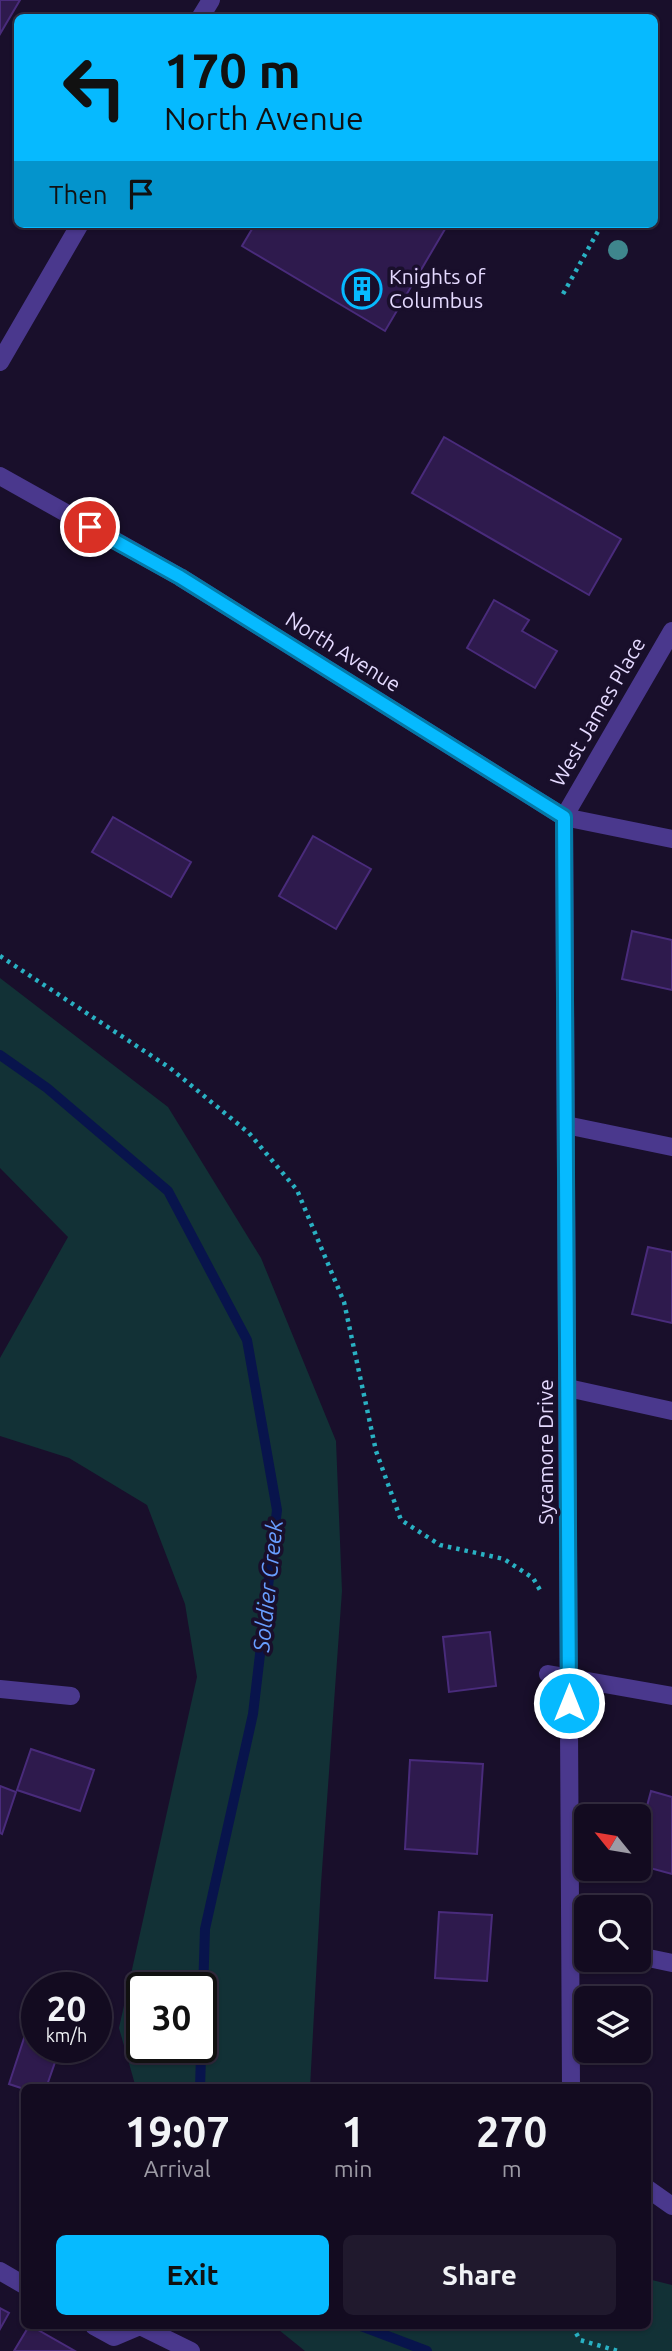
<!DOCTYPE html>
<style>
:root{--surface:#130b20;--page:#20192d;--text:#f1f3f6;--muted:#9d9ba5;--line:#322b3e;--accent:#06baff}
body{margin:0;font-family:Ubuntu,sans-serif;background:var(--page);color:var(--text);height:100vh;display:flex;flex-direction:column;font-size:26px;white-space:nowrap}
*{box-sizing:border-box;margin:0}
p{font-size:23px;color:var(--muted)}
.icon{flex:none;width:38px;height:38px;fill:none;stroke:currentColor;stroke-width:2;stroke-linecap:round;stroke-linejoin:round}
.map{position:relative;flex:1;overflow:hidden}
.details{position:absolute;left:21px;top:2084px;width:630px;height:245px;display:flex;flex-direction:column;background:var(--surface);border-radius:10px;box-shadow:0 2px 5px #0004,0 0 0 2px var(--line)}
.details>*{flex:none}
.banner{position:absolute;left:14px;top:14px;width:644px;height:214px;border-radius:10px;box-shadow:0 2px 5px #0004,0 0 0 2px var(--line);background:#06baff;color:#111;overflow:hidden}
.needle{width:46px;rotate:300deg}
.tools{position:absolute;left:574px;top:1804px;display:grid;gap:14px}
.tools a{display:grid;place-items:center;width:77px;height:77px;border-radius:10px;background:var(--surface);box-shadow:0 2px 5px #0004,0 0 0 2px var(--line);font-size:35px}
.speed{position:absolute;left:21px;top:1972px;display:flex;gap:14px;font-size:35px;font-weight:700;text-align:center}
.speed>*{display:grid;place-content:center;width:91px;height:91px;border-radius:50%;background:var(--surface);box-shadow:0 2px 5px #0004,0 0 0 2px var(--line);line-height:1}
.speed small{font-size:18px;font-weight:400}
.speed .limit{border:4px solid #111;border-radius:10px;background:#fff;color:#111}
.pin{position:absolute;display:grid;place-items:center;width:60px;height:60px;color:#fff;margin:-30px;border:4px solid #fff;border-radius:50%;box-shadow:0 2px 7px #0007}
.me{position:absolute;width:77px;margin:-38px;rotate:0deg;stroke-linejoin:round;filter:drop-shadow(0 0 5px #0008)}
.turn{display:flex;align-items:center;gap:24px;height:147px;padding:0 35px;font-size:32px}
.turn .icon{width:91px;height:91px;stroke-width:2.5}
.turn b{display:block;font-size:49px;line-height:60px}
.then{display:flex;align-items:center;height:66px;padding:0 35px;background:#0003;gap:14px;font-size:26px}
.eta{display:flex;justify-content:space-evenly;align-items:center;height:119px;text-align:center}
.eta b{font-size:42px;font-weight:700;line-height:49px}
.action{display:flex;gap:14px;margin-top:auto;padding:14px 35px}
.action a{flex:1;height:80px;border-radius:10px;background:var(--accent);color:#111;font-size:28px;font-weight:700;line-height:80px;text-align:center}
.action a+a{background:var(--page);color:var(--text)}
.map>svg:first-child{display:block}
.green{fill:#123136;fill-rule:evenodd}
.lines{fill:none;stroke-linecap:round;stroke-linejoin:round}
.stream{stroke:#08144c;stroke-width:10}
.building{fill:#2e1a4d;stroke:#492b7b;stroke-width:2}
.path{stroke:#29b1c3;stroke-width:4.5;stroke-dasharray:3.5 5;stroke-linecap:butt}
.minor{stroke:#4a388d;stroke-width:18}
.tree{fill:#3f868d}
.route-casing{stroke:#0479a6;stroke-width:18}
.route{stroke:#06baff;stroke-width:12}
.labels{text-anchor:middle;stroke-width:7;stroke-linejoin:round;paint-order:stroke}
.poi-label{font-size:21px;fill:#e5daff;stroke:#190f2b;text-anchor:start}
.street-label{font-size:21px;fill:#e5daff;stroke:#190f2b}
.water-label{font-size:23px;font-style:italic;fill:#689eff;stroke:#190f2b}
</style>
<div class="map">
<svg width="672" height="2351" viewBox="0 0 672 2351">
<rect width="100%" height="100%" fill="#190f2b"/>
<!-- green -->
<g class="green">
<path d="M 0,978 L 168,1107 L 261,1258 L 336,1441 L 342,1591 L 321,1884 L 310,2088 L 136,2088 L 119,2028 L 197,1677 L 185,1604 L 147,1505 L 69,1458 L 0,1436 L 0,1358 L 68,1237 L 0,1168 ZM 142,1988 L 201,1988 L 201,2048 L 142,2048 Z"/>
<path d="M 648,2279 L 672,2285 L 672,2351 L 305,2351 L 274,2326 L 648,2326 Z"/>
</g>
<g class="lines">
<!-- stream -->
<g class="stream">
<path d="M 0,1055 L 47,1088 L 168,1191 L 247,1340 L 277,1510 L 253,1714 L 205,1929 L 200,2088"/>
<path d="M 361,2326 L 427,2351"/>
</g>
</g>
<!-- building -->
<g class="building">
<path d="M 0,0 L 20,0 L 0,34 Z"/>
<path d="M 255,224 L 448,224 L 385,331 L 242,246 Z"/>
<path d="M 444,437 L 621,539 L 589,595 L 412,493 Z"/>
<path d="M 494,600 L 529,620 L 522,631 L 557,651 L 535,688 L 467,648 Z"/>
<path d="M 113,817 L 191,862 L 171,897 L 92,852 Z"/>
<path d="M 313,836 L 371,869 L 336,929 L 279,896 Z"/>
<path d="M 632,931 L 672,940 L 672,990 L 622,979 Z"/>
<path d="M 648,1247 L 672,1252 L 672,1323 L 632,1314 Z"/>
<path d="M 490,1632 L 496,1686 L 449,1692 L 443,1637 Z"/>
<path d="M 31,1749 L 94,1770 L 80,1811 L 17,1790 Z"/>
<path d="M 410,1760 L 483,1764 L 477,1854 L 405,1849 Z"/>
<path d="M 0,1786 L 16,1792 L 2,1834 L 0,1833 Z"/>
<path d="M 651,1791 L 672,1797 L 672,1874 L 639,1865 L 639,1820 L 643,1821 Z"/>
<path d="M 439,1912 L 492,1915 L 487,1981 L 435,1978 Z"/>
<path d="M 37,2024 L 37,2048 L 60,2048 L 46,2088 L 24,2089 L 9,2084 L 27,2029 L 34,2031 Z"/>
<path d="M 0,2308 L 9,2313 L 0,2329 Z"/>
<path d="M 29,2326 L 31,2326 L 75,2351 L 14,2351 Z"/>
</g>
<g class="lines">
<!-- path -->
<g class="path">
<path d="M 563,294 L 602,224"/>
<path d="M 0,956 L 170,1068 L 249,1133 L 297,1190 L 344,1302 L 376,1451 L 401,1520 L 440,1545 L 504,1559 L 533,1578 L 540,1590"/>
<path d="M 572,2326 L 580,2340 L 618,2351"/>
</g>
<!-- minor -->
<g class="minor">
<path d="M 200,18 L 211,0"/>
<path d="M 0,362 L 80,224"/>
<path d="M 0,476 L 180,577 L 564,817 L 672,839"/>
<path d="M 566,1125 L 672,1147"/>
<path d="M 568,1388 L 672,1411"/>
<path d="M 548,1674 L 672,1696"/>
<path d="M 0,1689 L 71,1696"/>
<path d="M 639,1956 L 672,1963"/>
<path d="M 571,2088 L 564,817 L 672,631"/>
<path d="M 648,2189 L 672,2206"/>
<path d="M 0,2271 L 24,2285"/>
<path d="M 94,2326 L 114,2337 L 140,2326 L 191,2351"/>
</g>
</g>
<!-- trees -->
<circle class="tree" cx="618" cy="250" r="10"/>
<g class="lines">
<!-- route casing -->
<g class="route-casing">
<path id="route" d="M 90,527 L 180,577 L 564,817 L 569,1703"/>
</g>
<!-- route -->
<use href="#route" class="route"/>
</g>
<!-- icons -->
<defs>
<g id="building-ring" transform="scale(2.0125)"><circle r="9.5" fill="#190f2b" stroke="#06baff" stroke-width="1.5"/><path d="M-4-6H4V6H1V3H-1V6H-4ZM-2.5-4.3h1.7v1.8h-1.7ZM.8-4.3h1.7v1.8H.8ZM-2.5-1h1.7V.8h-1.7ZM.8-1h1.7V.8H.8Z" fill="#06baff"/></g>
</defs>
<g fill-rule="evenodd">
<use href="#building-ring" x="362" y="289"/>
</g>
<g class="labels">
<!-- poi labels -->
<g class="poi-label">
<text x="389" y="284">Knights of<tspan x="389" dy="24">Columbus</tspan></text>
</g>
<!-- street labels -->
<g class="street-label">
<text transform="translate(343 652) rotate(32)" y="7">North Avenue</text>
<text transform="translate(598 712) rotate(-60)" y="7">West James Place</text>
<text transform="translate(546 1452) rotate(-90)" y="7">Sycamore Drive</text>
</g>
<!-- water labels -->
<g class="water-label">
<text transform="translate(268 1586) rotate(-84)" y="8">Soldier Creek</text>
</g>
</g>
</svg>
<div class="tools">
<a><svg class="needle" viewBox="-14 -14 28 28"><path d="M0-13l5 13h-10z" fill="#e53935"/><path d="M0 13l5-13h-10z" fill="#9d9ba5"/></svg></a>
<a><svg class="icon" aria-label="search" viewBox="0 0 24 24"><circle cx="10" cy="10" r="6"/><path d="M15 15l6 6"/></svg></a>
<a><svg class="icon" aria-label="layers" viewBox="0 0 24 24"><path d="M12 4l9 5-9 5-9-5zM3 14l9 5 9-5"/></svg></a>
</div>
<div class="speed"><div>20<small>km/h</small></div><div class="limit">30</div></div>
<div class="pin" style="left:90px;top:527px;background:#d93025"><svg class="icon" aria-label="arrive" viewBox="0 0 24 24"><path d="M6 21V4h12l-3 4 3 4H6"/></svg></div>
<svg class="me" style="left:569px;top:1703px" viewBox="-20 -20 40 40"><circle r="17" fill="#06baff" stroke="#fff" stroke-width="3"/><path d="M0-11L8 9 0 5-8 9z" fill="#fff"/></svg>
<div class="banner">
<div class="turn"><svg class="icon" aria-label="left" viewBox="0 0 24 24"><path d="M17 20v-9H6M10 6l-5 5 5 5"/></svg><div><b>170 m</b>North Avenue</div></div>
<div class="then">Then<svg class="icon" aria-label="arrive" viewBox="0 0 24 24"><path d="M6 21V4h12l-3 4 3 4H6"/></svg></div>
</div>
<section class="details">
<div class="eta">
<div><b>19:07</b><p>Arrival</p></div>
<div><b>1</b><p>min</p></div>
<div><b>270</b><p>m</p></div>
</div>
<div class="action"><a>Exit</a><a>Share</a></div>
</section>
</div>
